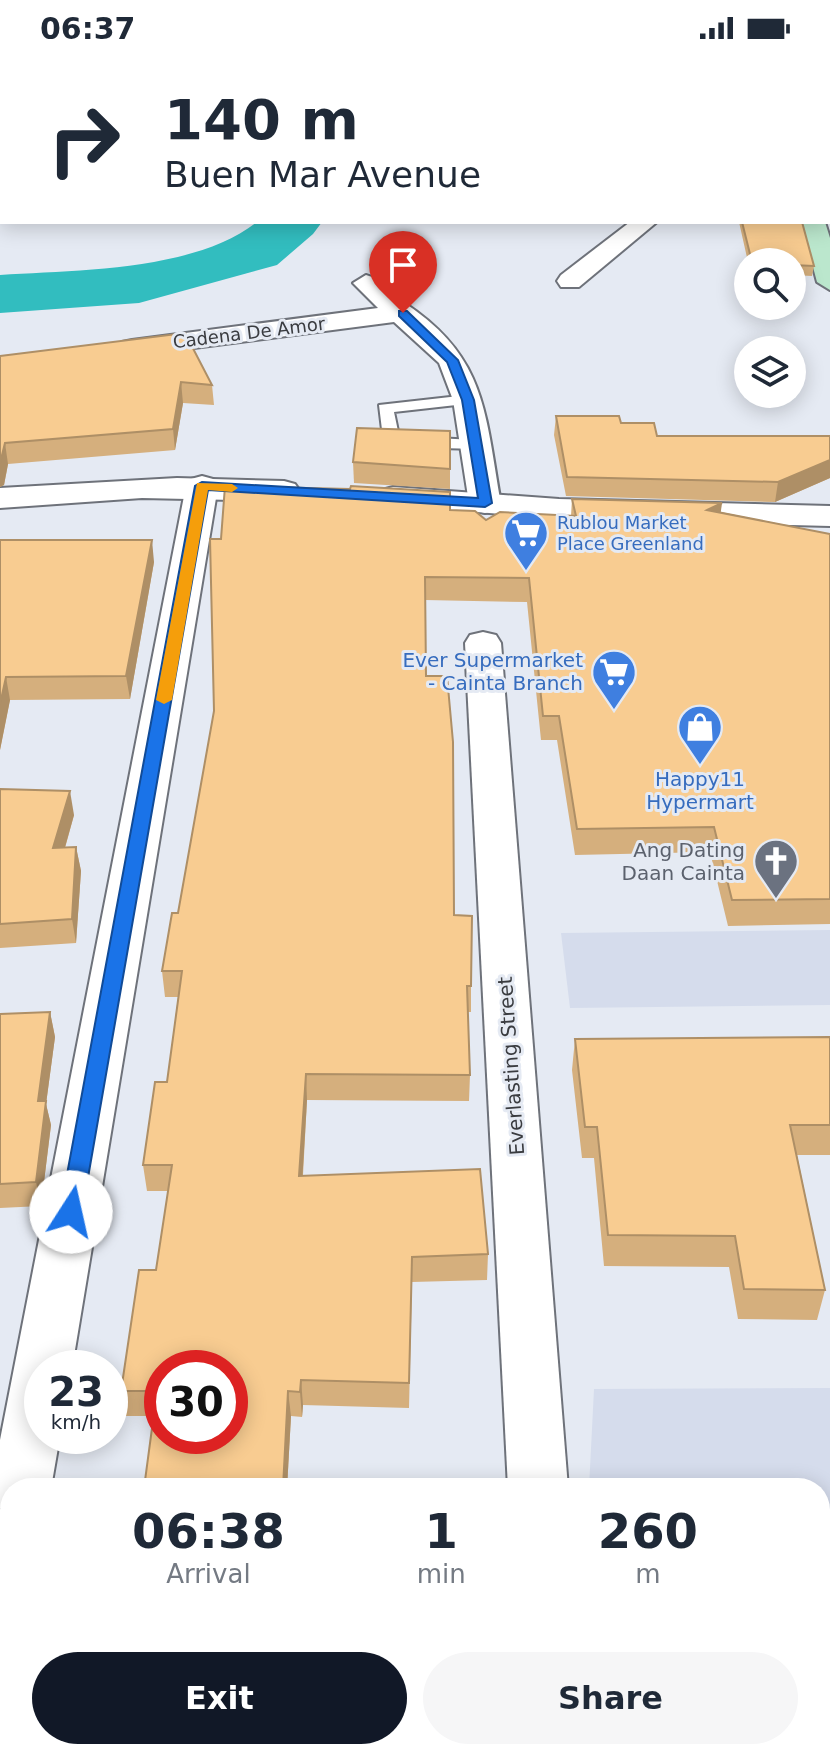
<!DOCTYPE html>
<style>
:root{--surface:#fff;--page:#f6f6f7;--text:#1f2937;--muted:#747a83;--accent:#111827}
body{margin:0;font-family:"DejaVu Sans",sans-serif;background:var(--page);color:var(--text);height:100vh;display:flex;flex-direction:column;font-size:30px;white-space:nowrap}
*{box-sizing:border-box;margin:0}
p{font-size:26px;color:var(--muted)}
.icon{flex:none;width:44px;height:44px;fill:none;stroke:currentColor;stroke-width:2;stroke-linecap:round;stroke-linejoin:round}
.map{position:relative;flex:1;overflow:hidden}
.drawer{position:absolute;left:0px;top:1422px;width:830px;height:282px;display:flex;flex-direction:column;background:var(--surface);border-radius:32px 32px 0 0;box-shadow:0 4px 20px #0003}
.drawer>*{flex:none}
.guide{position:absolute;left:0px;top:0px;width:830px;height:168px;box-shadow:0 4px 20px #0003;background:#fff;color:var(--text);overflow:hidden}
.fabs{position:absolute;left:734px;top:192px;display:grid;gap:16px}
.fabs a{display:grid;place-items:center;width:72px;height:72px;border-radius:50%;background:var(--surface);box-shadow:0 4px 20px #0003;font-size:40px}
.speed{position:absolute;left:24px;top:1294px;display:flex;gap:16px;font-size:40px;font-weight:700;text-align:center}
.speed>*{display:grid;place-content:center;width:104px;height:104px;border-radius:50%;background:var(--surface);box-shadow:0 4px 20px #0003;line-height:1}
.speed small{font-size:20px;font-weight:400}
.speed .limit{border:12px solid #d22;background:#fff;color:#111}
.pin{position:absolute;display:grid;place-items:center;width:68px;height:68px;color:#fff;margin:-82px -34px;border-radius:50% 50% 50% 0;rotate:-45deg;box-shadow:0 0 8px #0007}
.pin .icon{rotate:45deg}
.me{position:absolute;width:88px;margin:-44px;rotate:10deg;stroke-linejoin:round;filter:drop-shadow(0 0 6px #0008)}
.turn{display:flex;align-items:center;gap:28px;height:168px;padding:0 32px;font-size:36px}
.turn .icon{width:104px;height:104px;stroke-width:2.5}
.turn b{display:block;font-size:56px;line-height:68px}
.eta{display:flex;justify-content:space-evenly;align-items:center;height:136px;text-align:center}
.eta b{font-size:48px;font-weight:600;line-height:56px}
.primary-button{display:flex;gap:16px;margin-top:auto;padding:16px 32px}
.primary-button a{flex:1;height:92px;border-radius:48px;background:var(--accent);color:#fff;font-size:32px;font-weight:600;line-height:92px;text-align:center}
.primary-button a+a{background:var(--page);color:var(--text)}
.status{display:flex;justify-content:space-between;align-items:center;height:56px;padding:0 40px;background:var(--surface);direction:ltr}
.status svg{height:22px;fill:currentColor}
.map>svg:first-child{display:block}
.built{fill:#d5dcec}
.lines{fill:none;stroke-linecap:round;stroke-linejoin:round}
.river{fill:#32bdbf;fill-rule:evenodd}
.service-casing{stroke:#6e727a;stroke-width:4}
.minor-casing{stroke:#6e727a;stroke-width:4}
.tertiary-casing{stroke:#6e727a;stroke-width:4}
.secondary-casing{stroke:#6e727a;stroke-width:4}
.service{fill:#fff;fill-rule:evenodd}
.minor{fill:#fff;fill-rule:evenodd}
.tertiary{fill:#fff;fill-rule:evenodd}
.secondary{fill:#bbe7cd;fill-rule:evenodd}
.wall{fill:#d5af7d}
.shaded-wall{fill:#ae8f66}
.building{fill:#f8cc91;stroke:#ae8f66;stroke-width:2;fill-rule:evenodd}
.route{fill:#1a73e8;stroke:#114b97;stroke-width:2}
.slow{fill:#f59e0b}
.labels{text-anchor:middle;stroke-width:6;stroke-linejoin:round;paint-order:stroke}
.far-street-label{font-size:18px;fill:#3a3c40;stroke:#e5eaf3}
.far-shop-label{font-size:18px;fill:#366cbe;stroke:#e5eaf3;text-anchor:start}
.shop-label{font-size:20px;fill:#366cbe;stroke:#e5eaf3;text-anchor:end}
.worship-label{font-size:20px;fill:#5b616d;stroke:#e5eaf3;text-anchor:end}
.street-label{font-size:20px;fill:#3a3c40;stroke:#e5eaf3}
</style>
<div class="status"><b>06:37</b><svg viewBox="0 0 49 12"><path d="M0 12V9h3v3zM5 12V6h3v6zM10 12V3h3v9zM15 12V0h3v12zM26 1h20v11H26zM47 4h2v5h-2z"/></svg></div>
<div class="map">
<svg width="830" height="1703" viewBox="0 0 830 1703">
<rect width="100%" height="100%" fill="#e5eaf3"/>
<!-- built -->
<g class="built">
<path d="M 830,874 L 830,949 L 570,952 L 561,877 Z"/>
<path d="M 830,1332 L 830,1460 L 820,1460 L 820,1432 L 589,1432 L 594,1333 Z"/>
<path d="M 820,1624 L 830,1624 L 830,1703 L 610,1703 L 609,1694 L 820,1694 Z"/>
</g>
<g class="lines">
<!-- river -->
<g class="river">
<path d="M 641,0 L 688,0 L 640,2 Z"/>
<path d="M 257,166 L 322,166 L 313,178 L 277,209 L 139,247 L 0,257 L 0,219 C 78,214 195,215 257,166 Z"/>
</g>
<!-- service casing -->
<g class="service-casing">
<g id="service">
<path d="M 468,339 L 474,341 L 474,347 L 394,356 L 399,380 L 474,384 L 480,385 L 480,393 L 397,391 L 383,382 L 379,349 Z"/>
<path d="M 665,1694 L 703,1694 L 704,1703 L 666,1703 Z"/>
</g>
</g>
<!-- minor casing -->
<g class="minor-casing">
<g id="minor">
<path d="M 0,134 L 2,134 L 0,149 Z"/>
<path d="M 630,166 L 657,166 L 579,231 L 561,231 L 557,225 L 561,219 Z"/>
<path d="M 366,219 C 383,223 392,239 406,248 C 487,302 485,358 501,447 L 496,454 L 485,457 L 474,454 L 469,447 L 453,344 L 439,307 L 394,266 L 132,300 L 122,298 L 118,292 L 122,286 L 132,284 L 378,252 L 353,227 Z"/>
<path d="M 202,420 L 213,423 L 218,430 L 72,1312 L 42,1312 L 42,1380 L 60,1380 L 51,1432 L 10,1432 L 10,1456 L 0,1452 L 0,1384 L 186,430 L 191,423 Z"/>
<path d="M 483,576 L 496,579 L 501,587 L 568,1432 L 508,1432 L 465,587 L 470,579 Z"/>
<path d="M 10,1461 L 10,1574 L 0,1578 L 0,1465 Z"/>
<path d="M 521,1694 L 589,1694 L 590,1703 L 522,1703 Z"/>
</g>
</g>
<!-- tertiary casing -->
<g class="tertiary-casing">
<g id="tertiary">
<path d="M 177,422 L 284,425 L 295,428 L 300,435 L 295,442 L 284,445 L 142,442 L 0,452 L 0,432 Z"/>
<path d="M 393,431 L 559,443 L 830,450 L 830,470 L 559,463 L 382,448 L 377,441 L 382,434 Z"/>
</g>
</g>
<!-- secondary casing -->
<g class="secondary-casing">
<g id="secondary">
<path d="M 489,0 L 516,0 L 518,2 L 491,2 Z"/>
<path d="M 801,166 L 825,166 L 830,182 L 830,234 L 817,226 Z"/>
</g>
</g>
<!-- service -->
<use href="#service" class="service"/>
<!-- minor -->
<use href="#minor" class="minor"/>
<!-- tertiary -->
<use href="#tertiary" class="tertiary"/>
<!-- secondary -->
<use href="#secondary" class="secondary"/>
</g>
<!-- wall -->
<g class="wall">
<path d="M 0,0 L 2,2 L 2,66 L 0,66 Z"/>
<path d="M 559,0 L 602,0 L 597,2 L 567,2 Z"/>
<path d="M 828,22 L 830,23 L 830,156 L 828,145 Z"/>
<path d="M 739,166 L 802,166 L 814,210 L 812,220 L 792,219 L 792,206 L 748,206 Z"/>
<path d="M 0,300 L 212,329 L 214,349 L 183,347 L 175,394 L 8,408 L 4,429 L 0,431 Z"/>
<path d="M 556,360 L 621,367 L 657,380 L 830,380 L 830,422 L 775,446 L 566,440 L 554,379 Z"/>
<path d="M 450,375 L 450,433 L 354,427 L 353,406 Z"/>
<path d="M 572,443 L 721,456 L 830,478 L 830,868 L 728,870 L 710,796 L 575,799 L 557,684 L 541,684 L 527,546 L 425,544 L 426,620 L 454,859 L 471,930 L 471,956 L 468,956 L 470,1019 L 469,1045 L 307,1044 L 303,1119 L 488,1198 L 487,1224 L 412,1226 L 409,1352 L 303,1349 L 302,1361 L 291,1360 L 287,1432 L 144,1432 L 154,1360 L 126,1360 L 121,1335 L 156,1214 L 168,1135 L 147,1135 L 143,1109 L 167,1026 L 178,941 L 165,941 L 162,915 L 178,857 L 214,655 L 221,483 L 450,454 L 486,464 L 571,460 Z"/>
<path d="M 0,484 L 154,506 L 130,643 L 10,644 L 0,694 Z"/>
<path d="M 0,733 L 74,759 L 65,792 L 76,791 L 81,815 L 76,887 L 0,892 Z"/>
<path d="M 50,956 L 55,981 L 46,1048 L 51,1069 L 41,1150 L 0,1152 L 0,958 Z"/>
<path d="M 830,981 L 830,1099 L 797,1099 L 825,1234 L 817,1264 L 738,1263 L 729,1211 L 604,1210 L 594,1102 L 582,1102 L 572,1014 L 575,983 Z"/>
<path d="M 712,1694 L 820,1694 L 830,1703 L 713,1703 Z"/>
</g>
<!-- shaded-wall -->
<g class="shaded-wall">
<path d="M 446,0 L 480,0 L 474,2 L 441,2 Z"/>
<path d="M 586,0 L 602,0 L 597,2 L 586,2 Z"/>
<path d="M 181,326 L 183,347 L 175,394 L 173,373 Z"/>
<path d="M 5,387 L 8,408 L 4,429 L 0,431 L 0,407 Z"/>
<path d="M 830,404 L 830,422 L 775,446 L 778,426 Z"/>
<path d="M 722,447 L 719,470 L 707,454 Z"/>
<path d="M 152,484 L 154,506 L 130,643 L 126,620 Z"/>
<path d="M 6,621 L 10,644 L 0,694 L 0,648 Z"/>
<path d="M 70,735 L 74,759 L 58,816 L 53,792 Z"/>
<path d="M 76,791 L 81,815 L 76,887 L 72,863 Z"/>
<path d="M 50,956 L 55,981 L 46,1048 L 51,1069 L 41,1150 L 36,1126 L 38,1045 Z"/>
<path d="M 306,1018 L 307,1044 L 301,1145 L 299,1120 Z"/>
<path d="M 301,1324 L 303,1349 L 302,1361 L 300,1336 Z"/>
<path d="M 288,1335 L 291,1360 L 287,1432 L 283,1432 Z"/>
<rect x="267" y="1694" width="5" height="9"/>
</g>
<!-- building -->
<g class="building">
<path d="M 0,0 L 146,0 L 163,2 L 2,2 L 2,54 L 0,54 Z"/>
<path d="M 310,0 L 446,0 L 441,2 L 310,2 Z"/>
<path d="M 747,0 L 830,0 L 830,5 L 828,14 L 828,2 L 744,2 Z"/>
<path d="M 828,22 L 830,23 L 830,133 L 828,122 Z"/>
<path d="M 742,166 L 802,166 L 814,210 L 792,209 L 792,206 L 752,206 Z"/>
<path d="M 185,277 L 212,329 L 181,326 L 173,373 L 5,387 L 0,407 L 0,300 Z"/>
<path d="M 556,360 L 619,360 L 621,367 L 654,367 L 657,380 L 830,380 L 830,404 L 778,426 L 567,421 Z"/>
<path d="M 357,372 L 450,375 L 450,413 L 353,406 Z"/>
<path d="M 225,430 L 350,433 L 351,430 L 450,436 L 450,454 L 475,455 L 486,464 L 500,456 L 576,460 L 572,443 L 722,447 L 707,454 L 830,478 L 830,843 L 732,844 L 714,771 L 577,773 L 559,660 L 543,660 L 529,522 L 425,521 L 426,620 L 447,620 L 453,686 L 454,859 L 472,860 L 471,930 L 467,930 L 470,1019 L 306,1018 L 299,1120 L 480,1113 L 488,1198 L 412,1201 L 409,1327 L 301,1324 L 300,1336 L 288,1335 L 283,1432 L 144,1432 L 157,1335 L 121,1335 L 139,1214 L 156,1214 L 172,1109 L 143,1109 L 155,1026 L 167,1026 L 182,915 L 162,915 L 172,857 L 178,857 L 214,655 L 210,483 L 221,483 ZM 162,1312 L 230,1312 L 230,1380 L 162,1380 Z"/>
<path d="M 0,484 L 152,484 L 126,620 L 6,621 L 0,648 Z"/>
<path d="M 0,733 L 70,735 L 53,792 L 76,791 L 72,863 L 0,868 Z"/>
<path d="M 50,956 L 38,1045 L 46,1045 L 36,1126 L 0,1128 L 0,958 Z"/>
<path d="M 830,981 L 830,1069 L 790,1069 L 825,1234 L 744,1233 L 735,1180 L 608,1179 L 597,1071 L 585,1071 L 575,983 Z"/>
<path d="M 820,1646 L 830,1646 L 830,1703 L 725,1703 L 724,1694 L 820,1694 Z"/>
<path d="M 70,1694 L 267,1694 L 267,1703 L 68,1703 Z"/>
</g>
<!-- route -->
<path class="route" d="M 399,255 L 407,255 L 458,304 L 474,344 L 492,447 L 485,451 L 208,434 L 82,1156 L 79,1162 L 63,1162 L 60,1156 L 195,430 L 202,426 L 478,442 L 462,344 L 447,306 L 399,260 Z"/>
<!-- slow -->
<path class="slow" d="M 197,427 L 232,428 L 238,432 L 232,436 L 208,434 L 172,644 L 164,648 L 156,644 Z"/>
<!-- icons -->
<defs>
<g id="supermarket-pin" transform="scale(2.3)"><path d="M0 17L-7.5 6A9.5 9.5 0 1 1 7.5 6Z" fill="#3f7fe0" stroke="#e5eaf3"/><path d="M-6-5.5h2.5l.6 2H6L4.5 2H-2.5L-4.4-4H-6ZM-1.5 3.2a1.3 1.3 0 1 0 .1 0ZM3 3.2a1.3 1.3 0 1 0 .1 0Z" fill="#fff"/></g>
<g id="shop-pin" transform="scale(2.3)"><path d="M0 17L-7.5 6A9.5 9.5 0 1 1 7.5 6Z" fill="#3f7fe0" stroke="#e5eaf3"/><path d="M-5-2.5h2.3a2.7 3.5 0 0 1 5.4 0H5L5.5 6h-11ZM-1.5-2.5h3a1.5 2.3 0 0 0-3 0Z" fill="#fff"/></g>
<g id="church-pin" transform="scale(2.3)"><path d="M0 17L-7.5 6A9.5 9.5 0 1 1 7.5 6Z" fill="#6b7280" stroke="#e5eaf3"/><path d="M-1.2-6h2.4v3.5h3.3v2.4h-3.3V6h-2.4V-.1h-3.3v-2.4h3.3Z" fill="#fff"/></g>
</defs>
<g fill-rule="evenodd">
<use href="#supermarket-pin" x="526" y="477"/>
<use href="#supermarket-pin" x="614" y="616"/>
<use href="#shop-pin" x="700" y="671"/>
<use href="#church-pin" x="776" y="805"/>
</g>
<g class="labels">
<!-- far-street labels -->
<g class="far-street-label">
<text transform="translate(249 277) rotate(-7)" y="6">Cadena De Amor</text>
</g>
<!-- far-shop labels -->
<g class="far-shop-label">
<text x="557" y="473">Rublou Market<tspan x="557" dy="21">Place Greenland</tspan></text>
</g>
<!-- shop labels -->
<g class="shop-label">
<text x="583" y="611">Ever Supermarket<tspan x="583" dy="23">- Cainta Branch</tspan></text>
<text x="700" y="730" text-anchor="middle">Happy11<tspan x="700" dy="23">Hypermart</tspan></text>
</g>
<!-- worship labels -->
<g class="worship-label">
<text x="745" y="801">Ang Dating<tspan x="745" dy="23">Daan Cainta</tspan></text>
</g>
<!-- street labels -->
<g class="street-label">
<text transform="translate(511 1010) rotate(-94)" y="7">Everlasting Street</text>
</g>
</g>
</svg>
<div class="fabs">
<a><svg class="icon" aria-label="search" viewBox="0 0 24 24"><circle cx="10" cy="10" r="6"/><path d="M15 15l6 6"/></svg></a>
<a><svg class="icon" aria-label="layers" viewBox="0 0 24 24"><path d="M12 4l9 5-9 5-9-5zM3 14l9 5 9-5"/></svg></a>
</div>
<div class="speed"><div>23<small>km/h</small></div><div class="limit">30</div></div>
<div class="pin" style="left:403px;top:257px;background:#d93025"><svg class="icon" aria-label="arrive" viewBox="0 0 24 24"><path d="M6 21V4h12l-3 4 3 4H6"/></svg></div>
<svg class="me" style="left:71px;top:1156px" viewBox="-20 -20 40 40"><circle r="19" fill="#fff"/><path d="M0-13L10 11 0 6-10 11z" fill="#1a73e8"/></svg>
<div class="guide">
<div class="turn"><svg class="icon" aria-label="right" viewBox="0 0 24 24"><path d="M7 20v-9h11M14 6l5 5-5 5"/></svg><div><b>140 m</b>Buen Mar Avenue</div></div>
</div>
<section class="drawer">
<div class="eta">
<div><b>06:38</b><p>Arrival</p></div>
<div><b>1</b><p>min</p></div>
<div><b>260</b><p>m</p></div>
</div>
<div class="primary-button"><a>Exit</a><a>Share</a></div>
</section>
</div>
